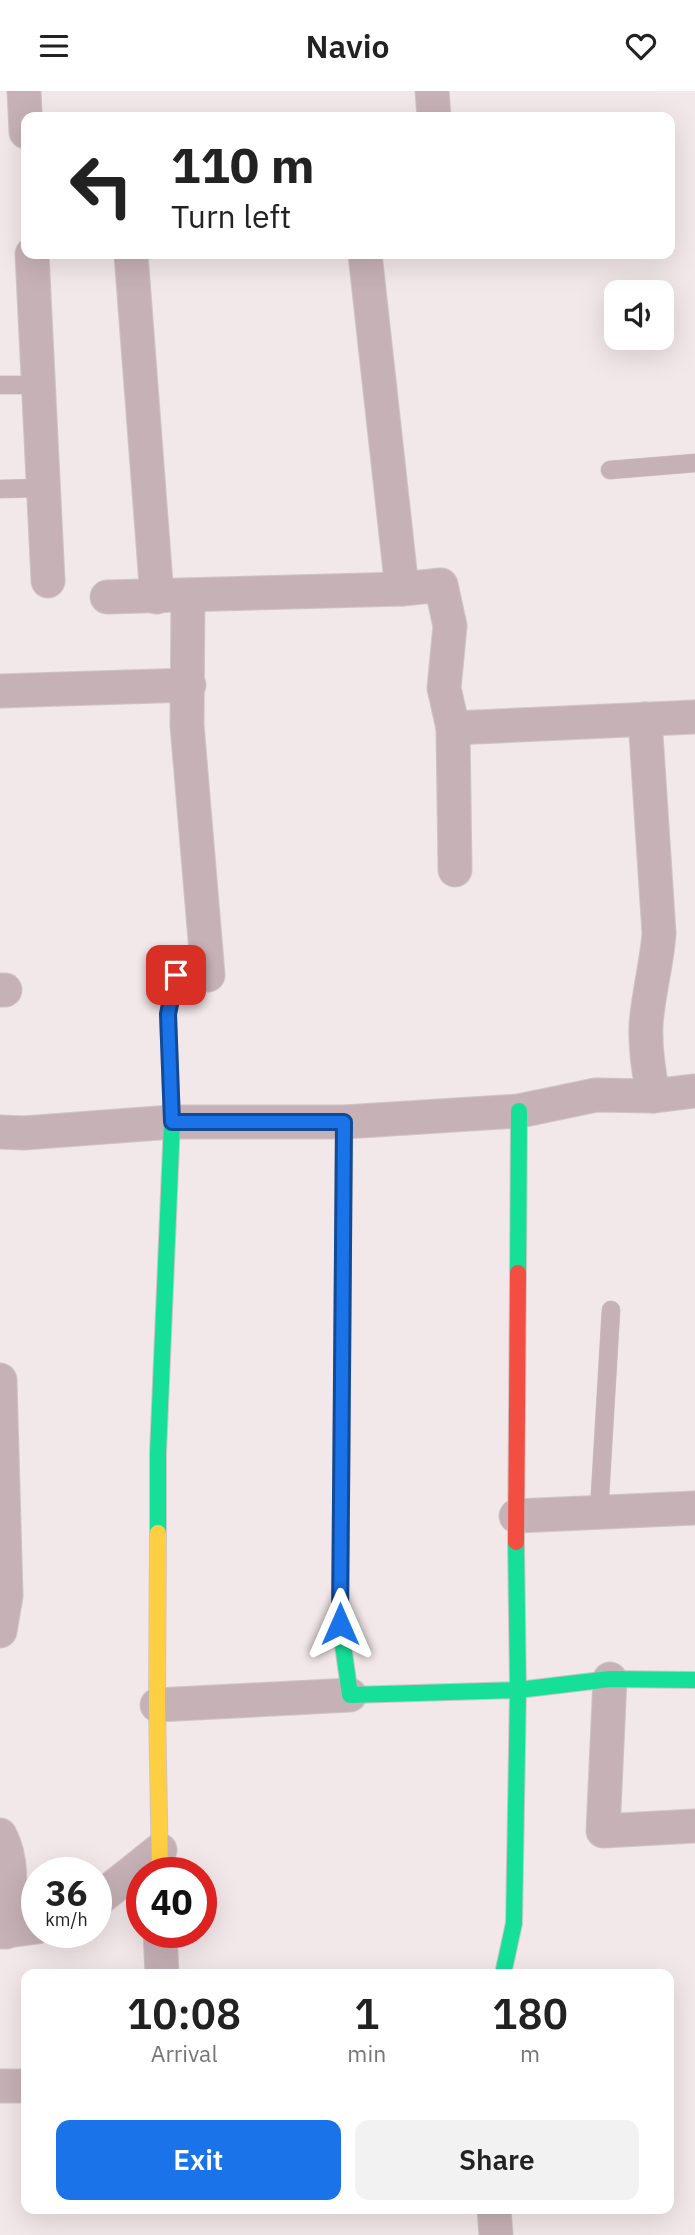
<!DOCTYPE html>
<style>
:root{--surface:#fff;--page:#f2f2f2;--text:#222;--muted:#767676;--accent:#1a73e8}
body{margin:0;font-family:"IBM Plex Sans",sans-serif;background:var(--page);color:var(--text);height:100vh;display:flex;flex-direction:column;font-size:26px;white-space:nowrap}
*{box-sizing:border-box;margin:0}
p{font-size:23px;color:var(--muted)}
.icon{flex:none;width:38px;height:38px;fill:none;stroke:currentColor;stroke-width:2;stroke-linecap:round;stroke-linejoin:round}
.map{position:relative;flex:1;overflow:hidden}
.sheet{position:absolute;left:21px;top:1878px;width:653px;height:245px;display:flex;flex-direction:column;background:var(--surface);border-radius:14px;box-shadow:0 7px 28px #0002}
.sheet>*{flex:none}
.banner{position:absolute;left:21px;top:21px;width:654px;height:147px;border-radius:14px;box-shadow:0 7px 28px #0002;background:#fff;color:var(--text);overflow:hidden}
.tools{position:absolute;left:604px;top:189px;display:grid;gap:14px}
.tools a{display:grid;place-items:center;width:70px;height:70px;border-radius:14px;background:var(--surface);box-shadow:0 7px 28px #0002;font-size:35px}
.speed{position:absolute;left:21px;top:1766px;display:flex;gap:14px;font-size:35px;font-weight:700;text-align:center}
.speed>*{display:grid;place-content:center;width:91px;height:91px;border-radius:50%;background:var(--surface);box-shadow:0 7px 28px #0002;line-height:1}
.speed small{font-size:18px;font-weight:400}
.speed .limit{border:10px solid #d22;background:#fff;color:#111}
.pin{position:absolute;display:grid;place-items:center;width:60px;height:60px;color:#fff;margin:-30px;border-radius:14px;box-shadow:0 4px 10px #0006}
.me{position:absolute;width:77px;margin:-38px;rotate:0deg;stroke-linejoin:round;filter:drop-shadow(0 0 5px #0008)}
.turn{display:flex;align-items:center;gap:24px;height:147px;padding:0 35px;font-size:32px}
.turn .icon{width:91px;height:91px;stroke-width:2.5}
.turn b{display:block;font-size:49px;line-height:60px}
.eta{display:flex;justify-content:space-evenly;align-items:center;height:119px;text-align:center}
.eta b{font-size:42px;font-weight:600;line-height:49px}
.cta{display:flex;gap:14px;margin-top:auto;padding:14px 35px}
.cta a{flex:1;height:80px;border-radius:14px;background:var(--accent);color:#fff;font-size:28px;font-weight:600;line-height:80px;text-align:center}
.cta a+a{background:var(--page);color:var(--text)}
header{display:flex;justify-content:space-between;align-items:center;height:91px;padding:0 35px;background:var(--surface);font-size:32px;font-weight:600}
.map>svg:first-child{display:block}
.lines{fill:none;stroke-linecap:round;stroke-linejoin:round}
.lane-casing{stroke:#cdc5c6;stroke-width:19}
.street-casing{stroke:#cdc5c6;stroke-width:35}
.fast-casing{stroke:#cdc5c6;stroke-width:18}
.slow-casing{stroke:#cdc5c6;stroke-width:18}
.jam-casing{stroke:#cdc5c6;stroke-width:18}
.lane{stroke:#c6b1b6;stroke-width:18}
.street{stroke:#c6b1b6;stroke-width:33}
.fast{stroke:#16e098;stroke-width:16}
.slow{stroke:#ffcf43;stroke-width:16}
.jam{stroke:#f24e42;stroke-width:16}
.route-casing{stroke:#114b97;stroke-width:18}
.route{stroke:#1a73e8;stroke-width:12}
</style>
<header><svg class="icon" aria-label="menu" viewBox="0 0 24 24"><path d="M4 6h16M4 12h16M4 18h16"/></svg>Navio<svg class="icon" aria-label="heart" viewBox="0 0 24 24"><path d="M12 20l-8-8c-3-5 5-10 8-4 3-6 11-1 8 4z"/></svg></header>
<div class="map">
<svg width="695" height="2144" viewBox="0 0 695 2144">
<rect width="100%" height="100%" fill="#f2e7e9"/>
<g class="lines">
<!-- lane casing -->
<g class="lane-casing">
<g id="lane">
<path d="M 0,294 L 38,294"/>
<path d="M 610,379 L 695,372"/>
<path d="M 0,398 L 43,397"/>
<path d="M 599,1421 L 611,1219"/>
</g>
</g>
<!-- street casing -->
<g class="street-casing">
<g id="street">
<path d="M 24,0 L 26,41"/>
<path d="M 432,0 L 434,26"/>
<path d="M 32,163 L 48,490"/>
<path d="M 131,163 L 157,506"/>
<path d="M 365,163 L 402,498"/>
<path d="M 188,505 L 187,634 L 208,884"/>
<path d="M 107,506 L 402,498 L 441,494 L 450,535 L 444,597 L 453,637 L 695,626"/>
<path d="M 0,600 L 189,594"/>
<path d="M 645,628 L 659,842 C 657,873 648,903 646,934 C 645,958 649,981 653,1005"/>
<path d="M 453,637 L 455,779"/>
<path d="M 0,899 L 5,899"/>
<path d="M 0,1041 L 24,1042 L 172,1031 L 344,1031 L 519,1020 L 596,1004 L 653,1005 L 695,1000"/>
<path d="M 0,1289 L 6,1505 L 0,1540"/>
<path d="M 516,1425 L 695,1417"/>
<path d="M 610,1588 L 603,1740 L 695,1735"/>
<path d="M 157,1614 L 350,1604"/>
<path d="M 0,1744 C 16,1774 8,1809 6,1841"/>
<path d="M 96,1810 L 160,1759"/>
<path d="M 0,1841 L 37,1836"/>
<path d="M 160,1841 L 162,1883"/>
<path d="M 0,1995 L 26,1995"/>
<path d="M 494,2118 L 496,2144"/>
</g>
</g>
<!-- fast casing -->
<g class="fast-casing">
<g id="fast">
<path d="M 518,1182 L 519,1020"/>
<path d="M 342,1307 L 340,1533 L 350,1604 L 518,1599 L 610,1588 L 695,1589"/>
<path d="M 158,1442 L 158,1362 L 172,1031 L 168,923 L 176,884"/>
<path d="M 503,1883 L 514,1832 L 518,1599 L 516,1451"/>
</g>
</g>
<!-- slow casing -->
<g class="slow-casing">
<g id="slow">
<path d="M 342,1307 L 344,1031"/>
<path d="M 158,1442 L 157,1614 L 160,1782"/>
</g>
</g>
<!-- jam casing -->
<g class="jam-casing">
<path id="jam" d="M 516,1451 L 518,1182"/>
</g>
<!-- lane -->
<use href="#lane" class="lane"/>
<!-- street -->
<use href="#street" class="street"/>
<!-- fast -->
<use href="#fast" class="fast"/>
<!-- slow -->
<use href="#slow" class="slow"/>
<!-- jam -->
<use href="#jam" class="jam"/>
</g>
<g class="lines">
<!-- route casing -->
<g class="route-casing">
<path id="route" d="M 176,884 L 168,923 L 172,1031 L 344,1031 L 340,1533"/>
</g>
<!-- route -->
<use href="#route" class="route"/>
</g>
</svg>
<div class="tools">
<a><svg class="icon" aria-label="sound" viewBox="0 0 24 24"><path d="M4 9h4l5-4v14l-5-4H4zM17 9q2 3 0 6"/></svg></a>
</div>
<div class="speed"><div>36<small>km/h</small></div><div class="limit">40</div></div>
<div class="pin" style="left:176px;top:884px;background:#d93025"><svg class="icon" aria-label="arrive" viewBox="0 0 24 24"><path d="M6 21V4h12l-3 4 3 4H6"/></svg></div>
<svg class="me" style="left:340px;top:1533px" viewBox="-20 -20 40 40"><path d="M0-17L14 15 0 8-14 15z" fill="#1a73e8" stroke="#fff" stroke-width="4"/></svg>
<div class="banner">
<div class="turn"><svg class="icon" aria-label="left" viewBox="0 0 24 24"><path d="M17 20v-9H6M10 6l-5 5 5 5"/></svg><div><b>110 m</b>Turn left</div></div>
</div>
<section class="sheet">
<div class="eta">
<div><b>10:08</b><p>Arrival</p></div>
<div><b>1</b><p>min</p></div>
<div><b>180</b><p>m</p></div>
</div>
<div class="cta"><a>Exit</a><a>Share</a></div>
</section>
</div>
